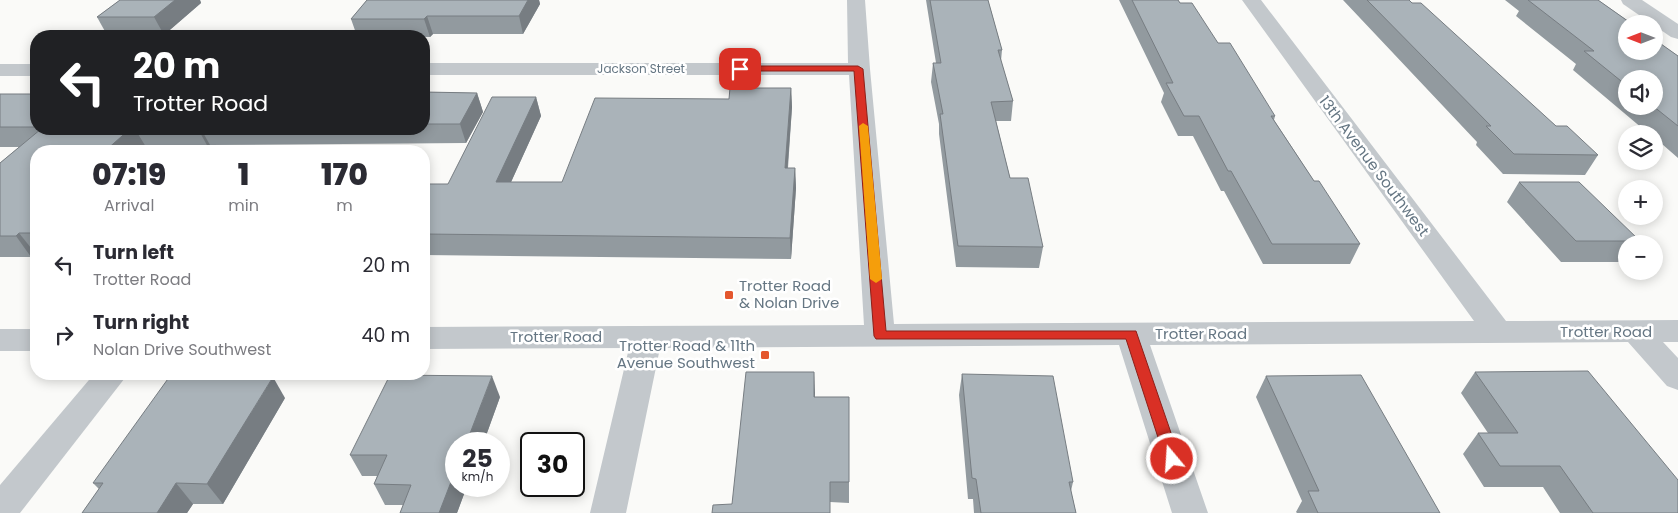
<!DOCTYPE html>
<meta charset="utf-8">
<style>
:root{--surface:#fff;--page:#f7f7f7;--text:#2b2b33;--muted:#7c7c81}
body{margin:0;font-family:Poppins,sans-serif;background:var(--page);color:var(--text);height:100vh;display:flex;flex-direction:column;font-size:19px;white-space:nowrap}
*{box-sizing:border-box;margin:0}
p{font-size:16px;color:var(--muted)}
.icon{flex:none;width:28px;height:28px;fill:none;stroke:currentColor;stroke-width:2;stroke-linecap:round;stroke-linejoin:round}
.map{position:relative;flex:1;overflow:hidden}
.side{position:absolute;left:30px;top:145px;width:400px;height:235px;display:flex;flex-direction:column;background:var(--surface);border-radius:20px;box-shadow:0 2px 12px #0003}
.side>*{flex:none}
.top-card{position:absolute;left:30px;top:30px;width:400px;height:105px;border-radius:20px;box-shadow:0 2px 12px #0003;background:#202124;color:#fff;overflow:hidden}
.needle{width:32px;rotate:270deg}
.tools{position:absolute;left:1618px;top:15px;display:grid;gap:10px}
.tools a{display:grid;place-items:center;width:45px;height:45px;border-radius:50%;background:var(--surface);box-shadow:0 2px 12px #0003;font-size:25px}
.speed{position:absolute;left:445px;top:432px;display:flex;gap:10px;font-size:25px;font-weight:700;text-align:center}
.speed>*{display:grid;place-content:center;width:65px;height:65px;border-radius:50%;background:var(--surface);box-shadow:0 2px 12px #0003;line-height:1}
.speed small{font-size:12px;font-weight:400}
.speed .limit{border:2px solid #111;border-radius:8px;background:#fff;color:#111}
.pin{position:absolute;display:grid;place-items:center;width:42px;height:42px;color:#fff;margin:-21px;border-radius:10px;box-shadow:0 2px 8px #0006}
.me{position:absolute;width:55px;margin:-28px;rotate:342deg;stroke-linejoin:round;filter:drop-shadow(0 0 4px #0008)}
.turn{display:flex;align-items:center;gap:18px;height:105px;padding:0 20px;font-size:22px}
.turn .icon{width:65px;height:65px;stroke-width:2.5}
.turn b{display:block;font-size:35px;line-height:42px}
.eta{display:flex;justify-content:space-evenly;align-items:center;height:85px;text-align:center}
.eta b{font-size:30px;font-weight:800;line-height:35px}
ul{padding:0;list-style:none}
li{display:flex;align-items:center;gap:15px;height:70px;padding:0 20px}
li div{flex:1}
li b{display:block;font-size:19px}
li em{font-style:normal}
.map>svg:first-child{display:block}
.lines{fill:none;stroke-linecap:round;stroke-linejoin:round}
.minor{fill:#c3c8cc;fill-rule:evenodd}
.wall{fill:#929a9f;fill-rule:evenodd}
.shaded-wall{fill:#777d82}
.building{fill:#aab3b9;stroke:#777d82}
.route{fill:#d93025;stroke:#8d1f18}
.slow{fill:#f59e0b}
.poi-dot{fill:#e4572e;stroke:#fff;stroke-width:2}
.labels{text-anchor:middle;stroke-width:5;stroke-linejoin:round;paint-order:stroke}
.far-street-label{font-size:12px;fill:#657683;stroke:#fff}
.street-label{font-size:15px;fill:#657683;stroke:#fff}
.poi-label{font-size:15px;fill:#657683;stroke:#fff;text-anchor:start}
</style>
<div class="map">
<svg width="1678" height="513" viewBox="0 0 1678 513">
<rect width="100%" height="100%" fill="#fafaf8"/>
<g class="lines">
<!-- minor -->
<g class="minor">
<path d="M 847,0 L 865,0 L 870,69 L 894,324 L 1474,321 L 1242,0 L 1261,0 L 1506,321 L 1678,320 L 1678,342 L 1663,342 L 1678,358 L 1678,390 L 1667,386 L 1628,342 L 1150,345 L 1208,513 L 1172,513 L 1119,345 L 660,348 L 626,513 L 590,513 L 629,348 L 424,349 L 424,327 L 864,325 L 849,75 L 424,75 L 424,63 L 848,63 Z"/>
<path d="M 1621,0 L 1642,0 L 1678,24 L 1678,39 L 1671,37 L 1623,4 Z"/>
<rect x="0" y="64" width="36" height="12"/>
<rect x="0" y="329" width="36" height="22"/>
<path d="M 94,374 L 128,374 L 20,513 L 0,513 L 0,485 Z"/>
</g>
</g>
<!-- wall -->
<g class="wall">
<path d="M 120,0 L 200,0 L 201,3 L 164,35 L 107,35 L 97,17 Z"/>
<path d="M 367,0 L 539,0 L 540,4 L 523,34 L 433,34 L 430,37 L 357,36 L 351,19 Z"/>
<path d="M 926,0 L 988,0 L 1002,50 L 1001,61 L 1013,101 L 1011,121 L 996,121 L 1010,178 L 1043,247 L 1039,268 L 956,267 L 939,134 L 939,124 L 931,82 L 933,63 L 936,63 Z"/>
<path d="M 1119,0 L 1178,0 L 1180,3 L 1218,43 L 1275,116 L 1274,120 L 1314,181 L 1360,244 L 1350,264 L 1263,264 L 1224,191 L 1221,191 L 1193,136 L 1178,136 L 1161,102 L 1164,93 Z"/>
<path d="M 1343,0 L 1409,0 L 1556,126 L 1598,155 L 1585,175 L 1503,174 L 1476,145 L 1477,142 Z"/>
<path d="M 1505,0 L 1598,0 L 1678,56 L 1678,158 L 1654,137 L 1654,134 L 1649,134 L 1573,70 L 1576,64 L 1516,16 L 1519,11 ZM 1626,79 L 1654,106 L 1626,106 Z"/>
<path d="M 791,88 L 792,107 L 788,168 L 795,168 L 796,188 L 791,259 L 424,255 L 424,184 L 448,184 L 536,97 L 541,116 L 511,182 L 562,182 L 729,99 Z"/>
<path d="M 424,92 L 477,93 L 483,112 L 466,143 L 210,145 L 208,147 L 146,147 L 141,149 L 138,151 L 36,151 L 36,253 L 35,253 L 31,257 L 0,257 L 0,163 L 19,147 L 0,147 L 0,94 L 36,94 L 36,129 L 424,129 Z"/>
<path d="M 1519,182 L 1640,241 L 1638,244 L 1626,244 L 1626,260 L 1625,262 L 1561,262 L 1507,202 Z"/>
<path d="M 1475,372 L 1678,513 L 1560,513 L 1543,487 L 1484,487 L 1463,454 L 1478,433 L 1488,433 L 1461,393 Z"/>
<path d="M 962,374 L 1073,482 L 1071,491 L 1076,513 L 974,513 L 973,499 L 968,499 L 959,395 Z"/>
<path d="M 1266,376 L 1440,513 L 1297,513 L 1296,512 L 1302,501 L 1256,397 Z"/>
<path d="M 500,397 L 483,444 L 456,444 L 456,486 L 467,486 L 457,513 L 400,513 L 403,505 L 385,505 L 374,484 L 377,476 L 362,476 L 350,455 Z"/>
<path d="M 815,397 L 849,397 L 849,503 L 830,502 Z"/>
<path d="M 285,398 L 223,504 L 193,504 L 187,513 L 82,513 L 99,489 L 93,483 Z"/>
</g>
<!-- shaded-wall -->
<g class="shaded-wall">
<path d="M 175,0 L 200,0 L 201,3 L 164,35 L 154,17 Z"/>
<path d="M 528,0 L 539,0 L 540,4 L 523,34 L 519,16 Z"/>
<path d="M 427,16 L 433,34 L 430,37 L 424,19 Z"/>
<path d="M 791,88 L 792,107 L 786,188 L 785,168 Z"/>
<path d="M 477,93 L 483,112 L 466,143 L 460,124 Z"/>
<path d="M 536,97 L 541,116 L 502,202 L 496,182 Z"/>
<path d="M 130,129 L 135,129 L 146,147 L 141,149 L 138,151 L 105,151 Z"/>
<path d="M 198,129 L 201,129 L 210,145 L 208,147 Z"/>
<path d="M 795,168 L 796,188 L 791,259 L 790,238 Z"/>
<path d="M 19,233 L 35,253 L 31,257 L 16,236 Z"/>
<path d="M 814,372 L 815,393 L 814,419 Z"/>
<path d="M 492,376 L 500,397 L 483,444 L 466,444 Z"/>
<path d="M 273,377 L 285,398 L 223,504 L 207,484 Z"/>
<path d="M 456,469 L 456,486 L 467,486 L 457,513 L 439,513 Z"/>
<path d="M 176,483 L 193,504 L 187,513 L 157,513 Z"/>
</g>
<!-- building -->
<g class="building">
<path d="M 120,0 L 175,0 L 154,17 L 97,17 Z"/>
<path d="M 367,0 L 528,0 L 519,16 L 427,16 L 424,19 L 351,19 Z"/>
<path d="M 930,0 L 988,0 L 1002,50 L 998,50 L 1013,101 L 991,102 L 1010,178 L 1028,178 L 1043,247 L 958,246 L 940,114 L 943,114 L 933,63 L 941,63 Z"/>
<path d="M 1132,0 L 1178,0 L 1180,3 L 1192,3 L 1218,43 L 1230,43 L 1275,116 L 1271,116 L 1314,181 L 1319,181 L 1360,244 L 1272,244 L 1231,171 L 1228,171 L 1199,116 L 1184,116 L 1166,83 L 1173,83 Z"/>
<path d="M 1367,0 L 1409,0 L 1412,3 L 1421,3 L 1556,126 L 1567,126 L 1598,155 L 1514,154 L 1486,126 L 1491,126 Z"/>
<path d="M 1528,0 L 1598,0 L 1632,24 L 1626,24 L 1626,51 L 1654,51 L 1654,39 L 1678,56 L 1678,126 L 1653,106 L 1654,106 L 1654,79 L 1626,79 L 1626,85 L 1584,51 L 1594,51 Z"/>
<path d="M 730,88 L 791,88 L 785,168 L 795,168 L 790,238 L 424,234 L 424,184 L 448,184 L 492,97 L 536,97 L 496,182 L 562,182 L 595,98 L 729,99 Z"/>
<path d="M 424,92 L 477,93 L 460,124 L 424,124 Z"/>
<rect x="0" y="94" width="36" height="33"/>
<path d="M 41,129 L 130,129 L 105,151 L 36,151 L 36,233 L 19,233 L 16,236 L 0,236 L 0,163 Z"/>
<path d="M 1519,182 L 1579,182 L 1640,241 L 1576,241 Z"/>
<path d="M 1588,371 L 1678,480 L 1678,513 L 1593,513 L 1560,466 L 1500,466 L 1478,433 L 1518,433 L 1475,372 Z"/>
<path d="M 746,372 L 814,372 L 814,397 L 849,397 L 849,482 L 830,482 L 830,513 L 712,513 L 713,505 L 732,504 Z"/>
<path d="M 962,374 L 1053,376 L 1073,482 L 1069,482 L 1076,513 L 981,513 L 976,479 L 972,478 Z"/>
<path d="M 390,375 L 492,376 L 466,444 L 456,444 L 456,469 L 439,513 L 400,513 L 411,485 L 374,484 L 387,455 L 350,455 Z"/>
<path d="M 1361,375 L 1440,513 L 1318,513 L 1308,491 L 1319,491 L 1266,376 Z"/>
<path d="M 170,376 L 273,377 L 207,484 L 176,483 L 157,513 L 82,513 L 103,483 L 93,483 Z"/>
</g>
<!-- route -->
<path class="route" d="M 858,66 L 863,69 L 886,331 L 1136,331 L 1180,459 L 1178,464 L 1172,465 L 1167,464 L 1165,459 L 1126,339 L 876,339 L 874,336 L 854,71 L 740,71 L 736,69 L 740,66 Z"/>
<!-- slow -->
<path class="slow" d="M 863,123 L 868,126 L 882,279 L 876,283 L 870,279 L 859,126 Z"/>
<!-- markers -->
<g class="poi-dot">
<rect x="724" y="290" width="10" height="10" rx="2.5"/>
<rect x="760" y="350" width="10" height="10" rx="2.5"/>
</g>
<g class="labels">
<!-- far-street labels -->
<g class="far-street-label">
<text x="641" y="73">Jackson Street</text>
</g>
<!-- street labels -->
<g class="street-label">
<text transform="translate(1374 166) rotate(53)" y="5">13th Avenue Southwest</text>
<text x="1606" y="337">Trotter Road</text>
<text x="1201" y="339">Trotter Road</text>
<text x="556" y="342">Trotter Road</text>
</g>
<!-- poi labels -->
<g class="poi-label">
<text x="739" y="291">Trotter Road<tspan x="739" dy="17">&amp; Nolan Drive</tspan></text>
<text x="755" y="351" text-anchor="end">Trotter Road &amp; 11th<tspan x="755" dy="17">Avenue Southwest</tspan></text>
</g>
</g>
</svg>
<div class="tools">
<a><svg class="needle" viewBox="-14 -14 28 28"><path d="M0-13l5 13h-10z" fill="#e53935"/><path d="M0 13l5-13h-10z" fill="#7c7c81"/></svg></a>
<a><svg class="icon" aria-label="sound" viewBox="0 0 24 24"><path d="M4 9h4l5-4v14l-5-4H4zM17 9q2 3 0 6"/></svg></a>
<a><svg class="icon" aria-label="layers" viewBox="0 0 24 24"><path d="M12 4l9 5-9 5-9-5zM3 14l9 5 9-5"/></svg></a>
<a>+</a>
<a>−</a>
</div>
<div class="speed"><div>25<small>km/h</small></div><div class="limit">30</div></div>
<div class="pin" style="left:740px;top:69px;background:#d93025"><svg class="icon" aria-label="arrive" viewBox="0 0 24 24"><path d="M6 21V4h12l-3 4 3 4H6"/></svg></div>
<svg class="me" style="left:1172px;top:459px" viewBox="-20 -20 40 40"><circle r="17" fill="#d93025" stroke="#fff" stroke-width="3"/><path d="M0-11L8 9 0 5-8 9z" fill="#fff"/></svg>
<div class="top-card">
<div class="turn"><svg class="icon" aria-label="left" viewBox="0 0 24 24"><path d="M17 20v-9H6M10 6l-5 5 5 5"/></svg><div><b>20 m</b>Trotter Road</div></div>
</div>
<section class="side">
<div class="eta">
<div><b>07:19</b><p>Arrival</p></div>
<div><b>1</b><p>min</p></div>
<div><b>170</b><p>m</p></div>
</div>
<ul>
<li><svg class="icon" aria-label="left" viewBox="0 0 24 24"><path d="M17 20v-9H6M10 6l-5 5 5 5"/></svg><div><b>Turn left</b><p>Trotter Road</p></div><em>20 m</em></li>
<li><svg class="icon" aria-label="right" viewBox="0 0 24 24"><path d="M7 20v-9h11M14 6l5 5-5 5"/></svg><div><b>Turn right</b><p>Nolan Drive Southwest</p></div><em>40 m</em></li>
</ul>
</section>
</div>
